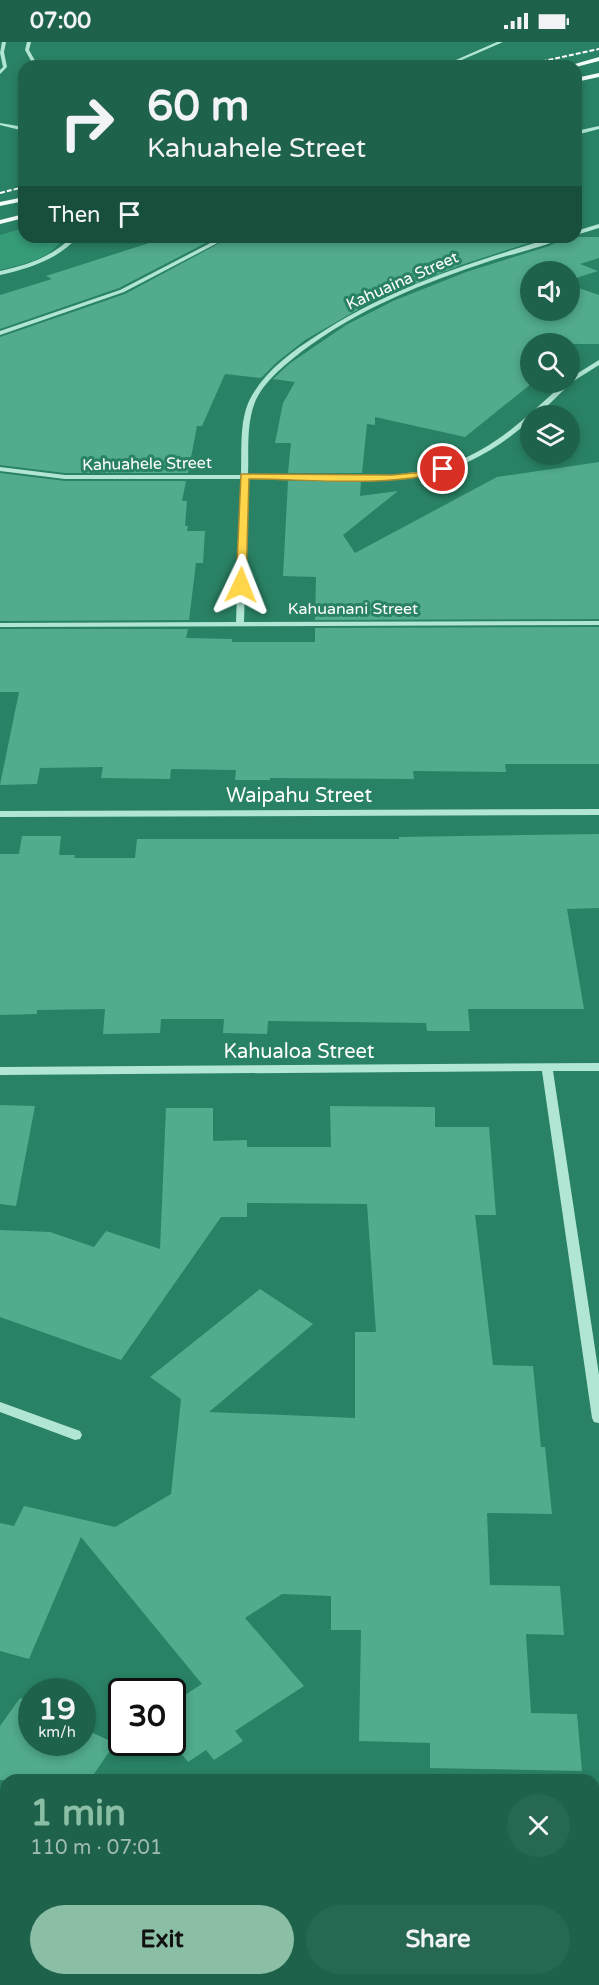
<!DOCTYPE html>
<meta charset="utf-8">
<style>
:root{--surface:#1f624c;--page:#276853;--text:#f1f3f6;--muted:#a1bcb5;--accent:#8abfa5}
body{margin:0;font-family:"Varela Round",sans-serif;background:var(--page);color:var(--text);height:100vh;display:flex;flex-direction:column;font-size:22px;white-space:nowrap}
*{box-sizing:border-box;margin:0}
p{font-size:20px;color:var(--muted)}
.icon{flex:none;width:33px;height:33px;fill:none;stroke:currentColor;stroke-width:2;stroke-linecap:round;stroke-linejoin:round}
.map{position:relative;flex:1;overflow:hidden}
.panel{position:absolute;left:0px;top:1732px;width:600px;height:212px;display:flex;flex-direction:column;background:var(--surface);border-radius:18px 18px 0 0;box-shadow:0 3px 9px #0003}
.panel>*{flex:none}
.guide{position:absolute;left:18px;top:18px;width:564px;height:183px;border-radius:18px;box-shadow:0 3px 9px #0003;background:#1f624c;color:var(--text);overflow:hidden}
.tools{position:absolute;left:520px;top:219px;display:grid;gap:12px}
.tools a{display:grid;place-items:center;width:60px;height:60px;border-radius:50%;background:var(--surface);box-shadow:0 3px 9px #0003;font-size:30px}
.speed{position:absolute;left:18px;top:1636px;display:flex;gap:12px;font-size:30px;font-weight:700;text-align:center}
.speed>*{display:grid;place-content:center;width:78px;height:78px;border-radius:50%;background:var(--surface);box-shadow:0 3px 9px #0003;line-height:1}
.speed small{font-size:15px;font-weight:400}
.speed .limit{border:3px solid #111;border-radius:9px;background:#fff;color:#111}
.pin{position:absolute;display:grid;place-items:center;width:51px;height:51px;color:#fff;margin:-26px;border:3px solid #fff;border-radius:50%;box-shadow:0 2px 6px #0007}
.me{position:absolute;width:66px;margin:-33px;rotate:2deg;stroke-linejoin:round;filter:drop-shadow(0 0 4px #0008)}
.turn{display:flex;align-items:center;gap:21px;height:126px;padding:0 30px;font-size:27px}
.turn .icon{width:78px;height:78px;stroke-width:2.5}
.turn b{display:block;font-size:42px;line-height:51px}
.then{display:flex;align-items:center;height:57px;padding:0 30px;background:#0003;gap:12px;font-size:22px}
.round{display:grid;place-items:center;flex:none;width:63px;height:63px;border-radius:32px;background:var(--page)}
.head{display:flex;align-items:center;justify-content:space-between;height:102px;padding:0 30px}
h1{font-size:36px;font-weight:700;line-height:45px;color:var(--accent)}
.primary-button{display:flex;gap:12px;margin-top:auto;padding:12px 30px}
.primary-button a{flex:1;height:69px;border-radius:36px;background:var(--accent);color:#111;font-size:24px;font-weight:700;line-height:69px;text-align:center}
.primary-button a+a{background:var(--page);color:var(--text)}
.status{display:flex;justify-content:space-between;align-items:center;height:42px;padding:0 30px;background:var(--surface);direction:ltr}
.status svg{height:16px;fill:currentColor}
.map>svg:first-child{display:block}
.green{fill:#369c78}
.building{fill:#51ab8c}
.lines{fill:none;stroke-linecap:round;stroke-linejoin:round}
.minor{fill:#b2e6d4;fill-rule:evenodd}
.major{fill:#f3fdfa;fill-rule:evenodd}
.rail{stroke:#fff;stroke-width:2;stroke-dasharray:5 2;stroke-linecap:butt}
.route{fill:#ffd54a;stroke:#a68a30;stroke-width:1.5}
.labels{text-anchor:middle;stroke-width:6;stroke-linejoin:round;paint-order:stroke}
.far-street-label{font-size:16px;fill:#fff;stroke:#298265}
.street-label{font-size:20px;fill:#fff;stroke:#298265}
</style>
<div class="status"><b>07:00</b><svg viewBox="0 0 49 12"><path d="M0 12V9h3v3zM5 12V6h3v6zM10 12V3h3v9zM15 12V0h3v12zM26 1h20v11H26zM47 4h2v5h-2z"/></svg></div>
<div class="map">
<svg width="599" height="1943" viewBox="0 0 599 1943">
<rect width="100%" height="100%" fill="#298265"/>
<!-- green -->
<path class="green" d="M 24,186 L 24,195 L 63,195 C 51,218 23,222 0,228 L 0,193 Z"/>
<!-- building -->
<g class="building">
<path d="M 168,195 L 217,195 L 119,246 L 0,287 L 0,253 L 52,237 L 46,234 Z"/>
<path d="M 231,195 L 547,195 L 461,223 L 371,260 L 305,298 L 277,320 L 261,336 L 225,332 L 202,384 L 197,384 L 188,431 L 65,431 L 0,423 L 0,295 L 125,252 Z"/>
<path d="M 566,195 L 599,195 L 599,216 L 580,222 L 598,229 L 570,238 L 570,230 L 531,230 L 531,268 L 570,268 L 570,243 L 599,253 L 599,302 L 531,302 L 531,342 L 465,395 L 375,375 L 375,383 L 367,382 L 362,431 L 288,431 L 291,401 L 275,401 L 283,361 L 295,340 L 273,337 L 289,322 L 346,283 L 393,259 L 466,230 L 549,204 Z"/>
<path d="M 599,420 L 599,577 L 315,578 L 316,535 L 283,534 L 288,439 L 361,439 L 360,454 L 398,449 L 343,493 L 355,511 L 497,435 Z"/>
<path d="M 0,431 L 65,439 L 186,439 L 182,459 L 187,459 L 185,484 L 188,484 L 187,489 L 205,489 L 203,521 L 196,521 L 189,578 L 0,579 Z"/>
<path d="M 599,585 L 599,722 L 505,722 L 506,730 L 413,729 L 414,737 L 270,736 L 270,738 L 235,738 L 236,728 L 171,727 L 170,737 L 101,736 L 103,725 L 40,726 L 37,742 L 0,743 L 19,650 L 0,650 L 0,587 L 188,587 L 186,596 L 232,597 L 232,600 L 315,600 L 315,586 Z"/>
<path d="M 599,792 L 599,866 L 567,867 L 584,967 L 468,967 L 470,989 L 427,989 L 426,981 L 268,979 L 267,992 L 223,991 L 224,977 L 161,977 L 160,991 L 103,992 L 105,967 L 37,968 L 37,972 L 0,973 L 0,812 L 19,812 L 22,794 L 61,794 L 59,813 L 75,813 L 74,816 L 135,816 L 137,797 L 399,797 L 399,795 Z"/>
<path d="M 0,1063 L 35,1064 L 16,1164 L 0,1162 Z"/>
<path d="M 330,1064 L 435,1065 L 435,1085 L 489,1085 L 496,1173 L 475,1173 L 493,1323 L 533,1324 L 541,1405 L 545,1405 L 552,1472 L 487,1471 L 490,1543 L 560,1544 L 564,1593 L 526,1592 L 531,1671 L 577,1672 L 582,1729 L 430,1726 L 430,1701 L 359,1699 L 361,1588 L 331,1588 L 331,1554 L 282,1552 L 245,1576 L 304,1644 L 235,1689 L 243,1699 L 214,1718 L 206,1708 L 188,1720 L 172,1700 L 172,1661 L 202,1642 L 81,1495 L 29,1617 L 0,1609 L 0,1481 L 14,1484 L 24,1464 L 115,1485 L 171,1452 L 181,1357 L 150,1335 L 260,1247 L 313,1282 L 209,1370 L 355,1376 L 355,1290 L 376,1290 L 367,1162 L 247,1161 L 247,1175 L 221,1175 L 121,1318 L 0,1275 L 0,1188 L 50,1190 L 94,1205 L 106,1189 L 160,1207 L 166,1066 L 213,1066 L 213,1099 L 247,1098 L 247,1105 L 331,1105 Z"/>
<path d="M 20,1656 L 32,1661 L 32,1701 L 82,1701 L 82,1686 L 115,1701 L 90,1738 L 0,1738 L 0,1684 Z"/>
</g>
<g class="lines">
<!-- minor -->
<g class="minor">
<path d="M 2,0 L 6,0 L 4,10 L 7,25 L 0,32 L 0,28 L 3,25 L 0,11 Z"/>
<path d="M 27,0 L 31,0 L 29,8 L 38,24 L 34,24 L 25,8 Z"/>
<path d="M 497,0 L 503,0 L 448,24 L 442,24 Z"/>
<path d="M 0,81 L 24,85 L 24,89 L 0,83 Z"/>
<path d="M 599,84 L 599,87 L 576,93 L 576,89 Z"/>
<path d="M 599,182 L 599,186 L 576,193 L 576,189 Z"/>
<path d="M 72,195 L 78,195 C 57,218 30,226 0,233 L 0,229 C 28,223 51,215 72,195 Z"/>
<path d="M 222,195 L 229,195 L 124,250 L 0,293 L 0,289 L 120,248 Z"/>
<path d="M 555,195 L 564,195 C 546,205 511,212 490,219 C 423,241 358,267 301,310 C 284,324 264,339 255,360 C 246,383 249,409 248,433 L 392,433 C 411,431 429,428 447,423 C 494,408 529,373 565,340 L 570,340 L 570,336 L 599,318 L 599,323 L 572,340 L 537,374 L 531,374 L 531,378 C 512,394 493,408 470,419 C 429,437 384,437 340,437 C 309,437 279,437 248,437 L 244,580 L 599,579 L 599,583 L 0,585 L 0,581 L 236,580 L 241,437 L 65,437 L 0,429 L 0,425 L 65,433 L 241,433 C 242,408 239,379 250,357 C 264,330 291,310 316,294 C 389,246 471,220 555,195 Z"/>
<path d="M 599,767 L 599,773 L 0,775 L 0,769 Z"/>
<path d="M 599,1021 L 599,1029 L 553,1029 L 599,1333 L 599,1381 L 594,1380 L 592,1376 L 542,1029 L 0,1033 L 0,1025 Z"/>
<path d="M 0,1360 L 80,1389 L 82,1393 L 80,1397 L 75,1398 L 0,1370 Z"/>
</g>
<!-- major -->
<g class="major">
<path d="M 599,15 L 599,19 L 576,25 L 568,24 Z"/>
<path d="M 599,31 L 599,35 L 576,40 L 576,36 Z"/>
<path d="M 24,155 L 24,159 L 0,164 L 0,160 Z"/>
<path d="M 24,172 L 24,176 L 0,182 L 0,178 Z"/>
</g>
<!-- rail -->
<g class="rail">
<path d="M 521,24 L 599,7"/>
<path d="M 0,151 L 24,145"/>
</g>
</g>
<!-- route -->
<path class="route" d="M 443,424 L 446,425 L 446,429 C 390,446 309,437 249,437 L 246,543 L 241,546 L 236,543 L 241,432 L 392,433 L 424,430 Z"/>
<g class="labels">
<!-- far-street labels -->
<g class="far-street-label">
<text transform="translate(402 238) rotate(-24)" y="6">Kahuaina Street</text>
<text transform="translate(147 421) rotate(-1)" y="6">Kahuahele Street</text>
<text x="353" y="572">Kahuanani Street</text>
</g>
<!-- street labels -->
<g class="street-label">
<text x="299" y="760">Waipahu Street</text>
<text x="299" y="1016">Kahualoa Street</text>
</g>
</g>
</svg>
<div class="tools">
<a><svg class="icon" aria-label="sound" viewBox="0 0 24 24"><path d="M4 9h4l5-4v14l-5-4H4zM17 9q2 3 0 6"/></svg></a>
<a><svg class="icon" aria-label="search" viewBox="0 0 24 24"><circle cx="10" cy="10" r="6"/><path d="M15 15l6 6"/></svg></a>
<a><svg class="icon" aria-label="layers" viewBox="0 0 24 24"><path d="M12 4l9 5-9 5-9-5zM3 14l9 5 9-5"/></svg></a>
</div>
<div class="speed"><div>19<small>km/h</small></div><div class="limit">30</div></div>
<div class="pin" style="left:443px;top:427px;background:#d93025"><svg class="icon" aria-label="arrive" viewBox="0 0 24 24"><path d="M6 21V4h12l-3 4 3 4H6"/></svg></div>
<svg class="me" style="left:241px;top:543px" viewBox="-20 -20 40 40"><path d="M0-17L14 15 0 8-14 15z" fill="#ffd54a" stroke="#fff" stroke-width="4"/></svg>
<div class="guide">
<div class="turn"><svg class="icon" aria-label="right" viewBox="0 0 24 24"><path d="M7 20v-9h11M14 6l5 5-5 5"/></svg><div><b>60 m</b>Kahuahele Street</div></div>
<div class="then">Then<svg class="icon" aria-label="arrive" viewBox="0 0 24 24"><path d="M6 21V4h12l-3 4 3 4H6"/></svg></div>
</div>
<section class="panel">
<div class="head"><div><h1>1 min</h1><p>110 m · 07:01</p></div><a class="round"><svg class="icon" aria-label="close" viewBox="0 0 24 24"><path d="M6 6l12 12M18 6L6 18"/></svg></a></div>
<div class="primary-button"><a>Exit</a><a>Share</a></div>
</section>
</div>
